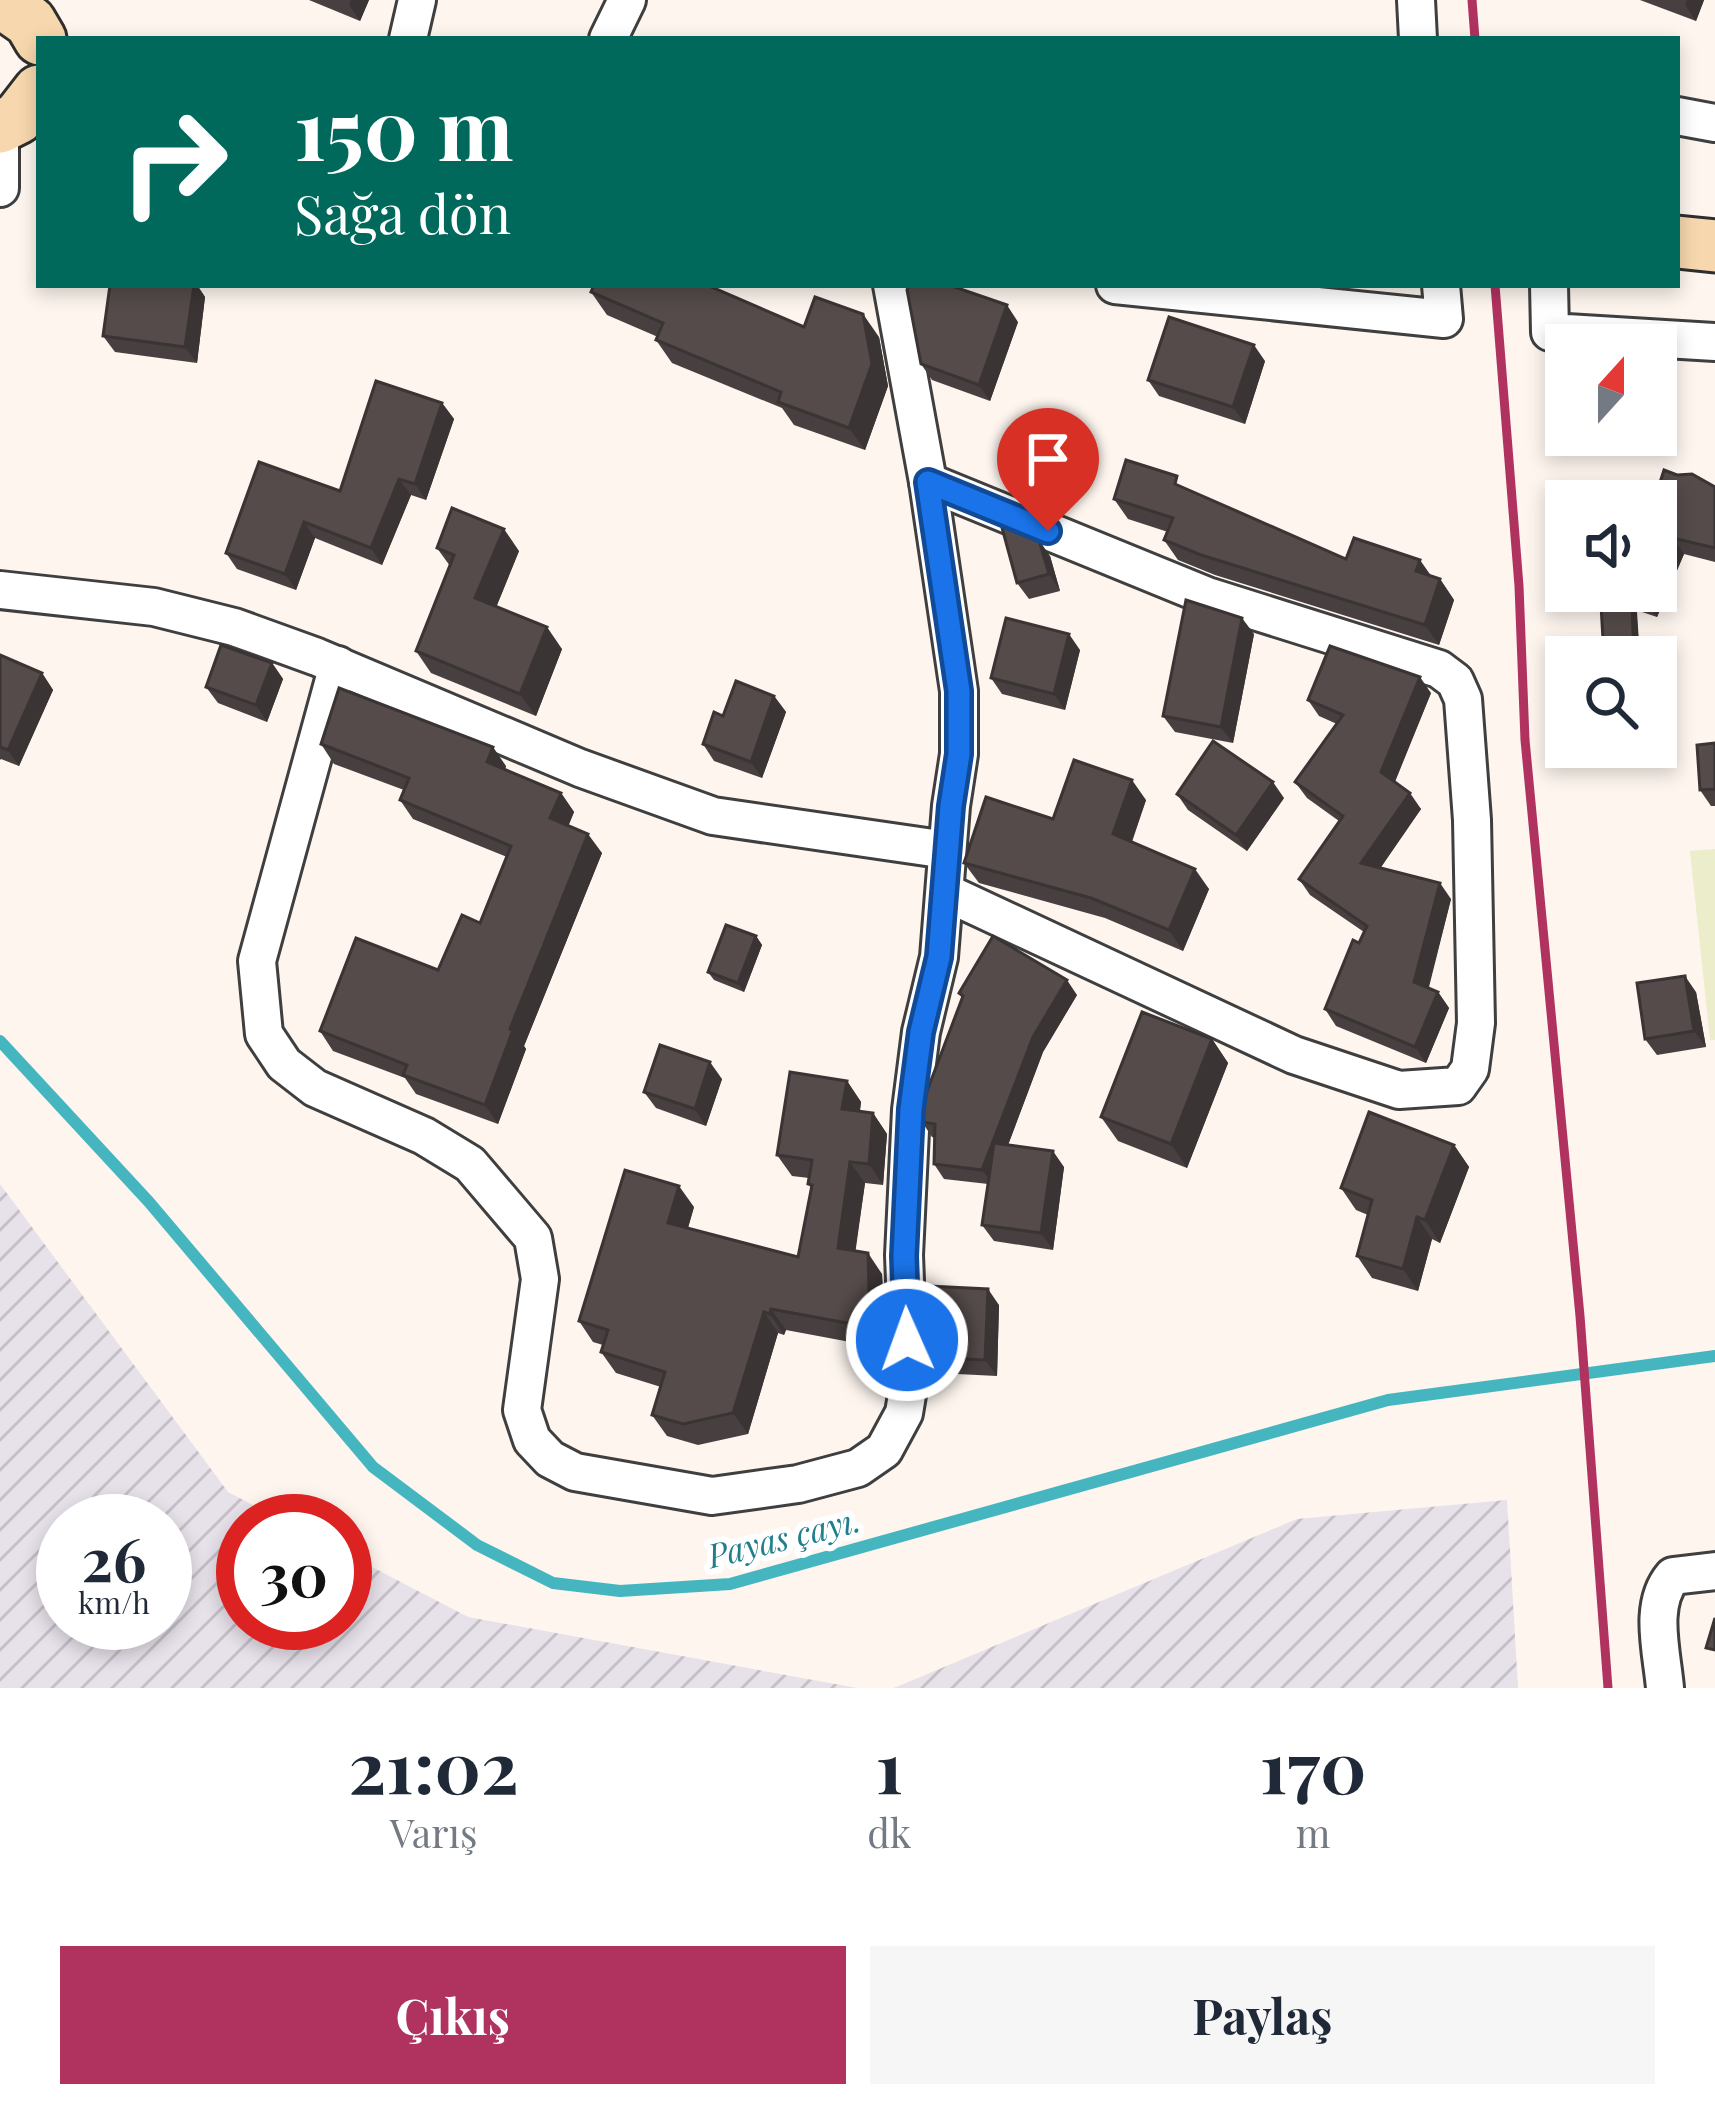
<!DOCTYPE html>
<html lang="tr">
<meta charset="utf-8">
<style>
:root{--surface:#fff;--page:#f6f6f7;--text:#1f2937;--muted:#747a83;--accent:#af325f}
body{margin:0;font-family:"Playfair Display",serif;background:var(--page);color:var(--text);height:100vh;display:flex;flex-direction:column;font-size:45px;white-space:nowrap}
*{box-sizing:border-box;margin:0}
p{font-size:39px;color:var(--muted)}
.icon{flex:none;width:66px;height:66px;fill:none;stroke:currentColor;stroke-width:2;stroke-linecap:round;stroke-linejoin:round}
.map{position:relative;height:1688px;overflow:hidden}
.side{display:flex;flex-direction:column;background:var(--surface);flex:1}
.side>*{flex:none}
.hud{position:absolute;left:36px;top:36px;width:1644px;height:252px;border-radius:0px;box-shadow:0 6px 18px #0003;background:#00695c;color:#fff;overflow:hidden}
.needle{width:78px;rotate:21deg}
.controls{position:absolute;left:1545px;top:324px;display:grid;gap:24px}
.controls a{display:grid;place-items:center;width:132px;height:132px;border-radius:0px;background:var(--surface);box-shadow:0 6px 18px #0003;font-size:60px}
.speed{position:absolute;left:36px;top:1494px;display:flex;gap:24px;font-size:60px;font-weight:700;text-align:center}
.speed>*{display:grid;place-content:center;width:156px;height:156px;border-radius:50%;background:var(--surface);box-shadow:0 6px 18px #0003;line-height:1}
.speed small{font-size:30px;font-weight:400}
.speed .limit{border:18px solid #d22;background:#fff;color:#111}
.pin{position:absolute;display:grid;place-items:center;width:102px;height:102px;color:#fff;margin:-123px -51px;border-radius:50% 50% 50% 0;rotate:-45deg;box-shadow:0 0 12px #0007}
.pin .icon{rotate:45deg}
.me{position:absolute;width:132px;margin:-66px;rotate:358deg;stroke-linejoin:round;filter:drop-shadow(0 0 9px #0008)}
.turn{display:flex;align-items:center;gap:42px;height:252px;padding:0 60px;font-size:54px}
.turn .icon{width:156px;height:156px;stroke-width:2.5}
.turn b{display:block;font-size:84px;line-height:102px}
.eta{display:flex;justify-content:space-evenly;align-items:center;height:204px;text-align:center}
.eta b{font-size:72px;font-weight:700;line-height:84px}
.action{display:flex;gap:24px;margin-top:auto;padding:24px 60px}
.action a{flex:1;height:138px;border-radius:0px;background:var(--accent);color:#fff;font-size:48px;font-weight:700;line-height:138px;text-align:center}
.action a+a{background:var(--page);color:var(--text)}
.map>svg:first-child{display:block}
.industrial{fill:url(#industrial-furrows);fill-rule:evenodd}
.pitch{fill:#ecedcb}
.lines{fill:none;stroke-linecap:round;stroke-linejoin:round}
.stream{stroke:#45b6c0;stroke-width:12}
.street-casing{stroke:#3f3f3f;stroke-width:42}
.secondary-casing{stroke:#2e2e2e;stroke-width:57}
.street{stroke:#fff;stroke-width:36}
.secondary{stroke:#f7d8ae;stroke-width:51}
.rail{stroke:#af325f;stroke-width:9}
.wall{fill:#484040}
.shaded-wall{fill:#3b3434}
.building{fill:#544b4a;stroke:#3b3434;stroke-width:3}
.route-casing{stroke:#114b97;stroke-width:30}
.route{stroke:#1a73e8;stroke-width:21}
.labels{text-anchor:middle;stroke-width:12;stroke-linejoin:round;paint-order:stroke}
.water-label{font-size:33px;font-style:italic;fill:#217f8c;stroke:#fff}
</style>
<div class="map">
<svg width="1715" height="1688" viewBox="0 0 1715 1688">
<defs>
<pattern id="industrial-furrows" width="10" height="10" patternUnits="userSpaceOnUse" patternTransform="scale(3)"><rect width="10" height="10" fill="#e7e1ea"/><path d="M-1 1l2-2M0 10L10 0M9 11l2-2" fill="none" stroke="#c5c0c8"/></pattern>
</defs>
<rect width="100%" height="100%" fill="#fdf5ee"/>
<!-- industrial -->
<g class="industrial">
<path d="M 0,1184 L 228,1492 L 283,1521 L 243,1521 L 243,1623 L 345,1623 L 345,1553 L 468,1617 L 857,1688 L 0,1688 ZM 63,1521 L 165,1521 L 165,1623 L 63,1623 Z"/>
<path d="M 1507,1500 L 1518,1688 L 894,1688 L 1297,1519 Z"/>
</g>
<!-- pitch -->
<path class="pitch" d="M 1715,849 L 1715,1040 L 1710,1040 L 1690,851 Z"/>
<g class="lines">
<!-- stream -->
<path class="stream" d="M 0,1041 L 149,1202 L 373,1467 L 477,1545 L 553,1583 L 620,1591 L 730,1584 L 1388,1400 L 1715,1356"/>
<!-- street casing -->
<g class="street-casing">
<g id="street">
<path d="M 1416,0 L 1418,39"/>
<path d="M 408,39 L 417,0"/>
<path d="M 608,39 L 627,0"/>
<path d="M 1677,116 L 1715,123"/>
<path d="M 0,147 L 0,188"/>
<path d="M 1115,285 L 1444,319 L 1441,285"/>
<path d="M 1549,285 L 1550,332 L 1715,342"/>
<path d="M 928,482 L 1207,596 L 1439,669 L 1455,681 L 1463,699 L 1472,820 L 1476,1023 L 1470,1069 L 1458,1086 L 1399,1090 L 1294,1055 L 945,892"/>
<path d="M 0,590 L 154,607 L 234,627 L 317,657 L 580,768 L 713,816 L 947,850"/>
<path d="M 338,665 L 257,961 L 264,1034 L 284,1064 L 315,1088 L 424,1136 L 470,1164 L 533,1238 L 540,1279 L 522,1410 L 532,1440 L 550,1459 L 575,1472 L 712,1496 L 798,1484 L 858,1468 L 884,1450 L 904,1413 L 909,1383 L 904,1255 L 911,1110 L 921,1032 L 939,957 L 951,806 L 959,754 L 959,691 L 928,482 L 892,285"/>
<path d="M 1665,1688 C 1662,1652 1648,1605 1673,1576 L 1715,1571"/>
</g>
</g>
<!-- secondary casing -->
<g class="secondary-casing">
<g id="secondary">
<path d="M 0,1 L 30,22 L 40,39"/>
<path d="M 0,127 L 18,118 L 39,91"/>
<path d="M 1677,242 L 1715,246"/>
</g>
</g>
<!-- street -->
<use href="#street" class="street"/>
<!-- secondary -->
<use href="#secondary" class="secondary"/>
<!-- rail -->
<g class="rail">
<path d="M 1472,0 L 1475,39"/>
<path d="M 1495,285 L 1519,586 L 1525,740 L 1580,1316 L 1608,1688"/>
</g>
</g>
<!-- wall -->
<g class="wall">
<path d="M 309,0 L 369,0 L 360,21 Z"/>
<path d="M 1640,0 L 1704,0 L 1696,21 Z"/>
<path d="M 110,285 L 197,285 L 205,297 L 197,363 L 115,352 L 103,336 Z"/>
<path d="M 591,292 L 804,327 L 879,337 L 888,386 L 865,450 L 794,425 L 782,408 L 672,363 L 656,340 L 658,337 L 607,315 Z"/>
<path d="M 1018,322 L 990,401 L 932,380 L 921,364 Z"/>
<path d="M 1265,361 L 1245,424 L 1159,396 L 1148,380 Z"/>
<path d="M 442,403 L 454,419 L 426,500 L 411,495 L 382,565 L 315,538 L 296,590 L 237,569 L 226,553 L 340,491 Z"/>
<path d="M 1677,475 L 1715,487 L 1715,562 L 1684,554 L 1657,617 L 1636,610 L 1640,657 L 1604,657 L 1632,604 L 1625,594 Z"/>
<path d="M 1186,488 L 1346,559 L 1440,579 L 1454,600 L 1439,645 L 1215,575 L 1178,560 L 1164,540 L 1168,532 L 1128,519 L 1114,499 Z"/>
<path d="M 437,548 L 519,551 L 496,607 L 562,649 L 536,716 L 431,673 L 416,651 L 450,566 Z"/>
<path d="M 1050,556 L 1060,591 L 1029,599 L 1017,583 Z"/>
<path d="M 1254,634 L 1233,743 L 1175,732 L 1163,716 Z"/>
<path d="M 1080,650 L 1065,710 L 1002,694 L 991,678 Z"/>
<path d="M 0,655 L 42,673 L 53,690 L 19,766 L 1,759 L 0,760 Z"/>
<path d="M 272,663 L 283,679 L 267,722 L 218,703 L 206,687 Z"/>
<path d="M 1431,693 L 1395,782 L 1421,809 L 1380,868 L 1451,899 L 1428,988 L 1438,992 L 1449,1008 L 1426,1063 L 1336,1026 L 1325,1009 L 1364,932 L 1310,895 L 1299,879 L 1339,821 L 1307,798 L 1295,782 L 1337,724 L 1319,716 L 1308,700 Z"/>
<path d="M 774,696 L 786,712 L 762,778 L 714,761 L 703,744 L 723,716 Z"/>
<path d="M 1715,743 L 1715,806 L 1711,806 L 1700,790 Z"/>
<path d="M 321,744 L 506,766 L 505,770 L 561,793 L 574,812 L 568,826 L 602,853 L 524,1046 L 526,1049 L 498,1124 L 416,1094 L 405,1078 L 333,1051 L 320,1031 L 438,970 L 480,923 L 507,857 L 413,819 L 400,800 L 404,790 L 334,764 Z"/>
<path d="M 1177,794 L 1284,798 L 1247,851 L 1188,810 Z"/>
<path d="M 1146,800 L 1132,842 L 1209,889 L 1183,951 L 1105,918 L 979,883 L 964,863 L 1053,819 Z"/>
<path d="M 756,936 L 762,945 L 744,992 L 714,980 L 708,972 Z"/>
<path d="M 1696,992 L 1706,1047 L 1657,1055 L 1645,1039 Z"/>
<path d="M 959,993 L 1077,995 L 1043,1052 L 1008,1145 L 1064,1167 L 1053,1250 L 994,1241 L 982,1225 L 988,1184 L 944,1179 L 934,1164 L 935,1138 L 932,1137 L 922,1122 L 962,998 Z"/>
<path d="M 1212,1039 L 1228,1063 L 1187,1168 L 1118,1141 L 1101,1117 Z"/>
<path d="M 722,1079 L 706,1126 L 656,1108 L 644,1092 Z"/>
<path d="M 847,1081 L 861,1102 L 860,1111 L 873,1113 L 887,1134 L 883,1185 L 865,1183 L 855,1251 L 882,1274 L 884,1313 L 877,1347 L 786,1330 L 784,1335 L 778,1333 L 748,1434 L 698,1445 L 667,1436 L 652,1415 L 661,1387 L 616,1373 L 601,1352 L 603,1345 L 593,1342 L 579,1321 L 694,1207 L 688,1228 L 798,1257 L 811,1188 L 808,1184 L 809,1178 L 792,1176 L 777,1155 Z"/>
<path d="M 1454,1145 L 1469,1167 L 1440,1243 L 1432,1239 L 1418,1291 L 1372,1278 L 1357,1256 L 1368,1215 L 1356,1210 L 1341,1188 Z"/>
<path d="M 999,1305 L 997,1376 L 937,1373 L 925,1357 Z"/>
</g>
<!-- shaded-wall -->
<g class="shaded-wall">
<path d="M 351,0 L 369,0 L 360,21 L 349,5 Z"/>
<path d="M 1687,0 L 1704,0 L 1696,21 L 1685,5 Z"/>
<path d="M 194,285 L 197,285 L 205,297 L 197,363 L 185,347 Z"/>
<path d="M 1007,305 L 1018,322 L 990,401 L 979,385 Z"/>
<path d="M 863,314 L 879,337 L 888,386 L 865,450 L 849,428 Z"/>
<path d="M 1254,345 L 1265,361 L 1245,424 L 1233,407 Z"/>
<path d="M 442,403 L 454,419 L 426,500 L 415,484 Z"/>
<path d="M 399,479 L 411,495 L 382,565 L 371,548 Z"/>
<path d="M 304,522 L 315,538 L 296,590 L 285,574 Z"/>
<path d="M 504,529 L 519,551 L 491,620 L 475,598 Z"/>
<path d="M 1673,538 L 1684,554 L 1657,617 L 1646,602 L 1650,591 L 1656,591 L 1656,578 Z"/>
<path d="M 1039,540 L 1050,556 L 1060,591 L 1049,574 Z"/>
<path d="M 1420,560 L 1434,580 L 1416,571 Z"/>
<path d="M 1440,579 L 1454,600 L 1439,645 L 1425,625 Z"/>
<path d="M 1632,604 L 1637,612 L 1640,657 L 1634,657 Z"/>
<path d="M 1242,618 L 1254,634 L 1233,743 L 1221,727 Z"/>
<path d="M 547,627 L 562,649 L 536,716 L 520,694 Z"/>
<path d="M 1069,634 L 1080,650 L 1065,710 L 1054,694 Z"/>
<path d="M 272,663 L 283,679 L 267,722 L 256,705 Z"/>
<path d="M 42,673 L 53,690 L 19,766 L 8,750 Z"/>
<path d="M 1420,677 L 1431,693 L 1392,788 L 1381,772 Z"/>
<path d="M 774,696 L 786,712 L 762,778 L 751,762 Z"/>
<path d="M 493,747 L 506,766 L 500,781 L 487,762 Z"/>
<path d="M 1132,780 L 1146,800 L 1127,854 L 1113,834 Z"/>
<path d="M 1273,782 L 1284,798 L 1247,851 L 1236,835 Z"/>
<path d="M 561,793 L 574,812 L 564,837 L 550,818 Z"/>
<path d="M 1410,793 L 1421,809 L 1373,879 L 1361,863 Z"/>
<path d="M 588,834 L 602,853 L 524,1046 L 526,1049 L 498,1124 L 485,1105 L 510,1029 Z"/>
<path d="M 1195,869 L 1209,889 L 1183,951 L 1169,930 Z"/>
<path d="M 1440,883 L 1451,899 L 1426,999 L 1414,982 Z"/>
<path d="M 756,936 L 762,945 L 744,992 L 738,983 Z"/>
<path d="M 1685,976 L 1696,992 L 1706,1047 L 1694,1031 Z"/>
<path d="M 1067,980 L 1077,995 L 1043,1052 L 993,1185 L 982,1170 L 1033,1037 Z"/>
<path d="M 1438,992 L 1449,1008 L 1426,1063 L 1415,1047 Z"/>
<path d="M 1212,1039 L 1228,1063 L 1187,1168 L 1171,1144 Z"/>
<path d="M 710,1062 L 722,1079 L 706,1126 L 695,1109 Z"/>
<path d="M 847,1081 L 861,1102 L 857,1130 L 842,1109 Z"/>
<path d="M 873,1113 L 887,1134 L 883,1185 L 869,1164 Z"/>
<path d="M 1454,1145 L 1469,1167 L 1440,1243 L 1425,1220 Z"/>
<path d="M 1053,1151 L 1064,1167 L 1053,1250 L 1041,1233 Z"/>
<path d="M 850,1162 L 865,1183 L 853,1269 L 838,1248 Z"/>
<path d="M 679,1186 L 694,1207 L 683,1244 L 668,1223 Z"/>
<path d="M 1417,1217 L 1432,1239 L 1418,1291 L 1403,1269 Z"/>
<path d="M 868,1253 L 882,1274 L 884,1313 L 877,1347 L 863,1326 Z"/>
<path d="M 988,1289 L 999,1305 L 997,1376 L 985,1360 Z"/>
<path d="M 771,1309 L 786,1330 L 784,1335 L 770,1314 Z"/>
<path d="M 764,1312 L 778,1333 L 748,1434 L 733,1413 Z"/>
</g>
<!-- building -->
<g class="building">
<path d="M 110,285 L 194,285 L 185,347 L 103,336 Z"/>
<path d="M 594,285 L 707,285 L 804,327 L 815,297 L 863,314 L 872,364 L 849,428 L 778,402 L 781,392 L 656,340 L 663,323 L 591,292 Z"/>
<path d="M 909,285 L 949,285 L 1007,305 L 979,385 L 921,364 L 907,290 Z"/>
<path d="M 1169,317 L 1254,345 L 1233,407 L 1148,380 Z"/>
<path d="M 376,381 L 442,403 L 415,484 L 399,479 L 371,548 L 304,522 L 285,574 L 226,553 L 259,462 L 340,491 Z"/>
<path d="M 1126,460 L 1177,476 L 1175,484 L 1346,559 L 1354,538 L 1420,560 L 1416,571 L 1440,579 L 1425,625 L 1201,555 L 1164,540 L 1173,518 L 1114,499 Z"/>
<path d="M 1664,470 L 1677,475 L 1692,474 L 1715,487 L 1715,548 L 1673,538 L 1656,578 L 1656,501 L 1654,501 Z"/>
<path d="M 452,508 L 504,529 L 475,598 L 547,627 L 520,694 L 416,651 L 454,555 L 437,548 Z"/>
<path d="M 1001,524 L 1039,540 L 1049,574 L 1017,583 Z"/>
<path d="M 1625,591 L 1650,591 L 1646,602 L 1625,594 Z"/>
<path d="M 1186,600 L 1242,618 L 1221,727 L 1163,716 Z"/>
<path d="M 1632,604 L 1634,657 L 1604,657 L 1601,605 Z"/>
<path d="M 1006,618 L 1069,634 L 1054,694 L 991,678 Z"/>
<path d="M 221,645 L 272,663 L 256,705 L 206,687 Z"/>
<path d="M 1330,646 L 1420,677 L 1381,772 L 1410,793 L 1361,863 L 1440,883 L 1414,982 L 1438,992 L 1415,1047 L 1325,1009 L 1353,940 L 1359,943 L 1367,926 L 1299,879 L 1343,816 L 1295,782 L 1343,715 L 1308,700 Z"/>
<path d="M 0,655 L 42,673 L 8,750 L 0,747 Z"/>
<path d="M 736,681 L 774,696 L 751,762 L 703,744 L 714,712 L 723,716 Z"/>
<path d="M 339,688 L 493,747 L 487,762 L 561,793 L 550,818 L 588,834 L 510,1029 L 513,1030 L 485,1105 L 403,1075 L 407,1065 L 320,1031 L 356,938 L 438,970 L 462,915 L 480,923 L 511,846 L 400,800 L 409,778 L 321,744 Z"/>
<path d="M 1213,741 L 1273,782 L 1236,835 L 1177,794 Z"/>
<path d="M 1715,743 L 1715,789 L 1700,790 L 1697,745 Z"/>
<path d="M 1074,760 L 1132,780 L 1113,834 L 1195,869 L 1169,930 L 1091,898 L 964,863 L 986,797 L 1053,819 Z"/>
<path d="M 726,925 L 756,936 L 738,983 L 708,972 Z"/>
<path d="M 993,936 L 1067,980 L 1033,1037 L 982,1170 L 934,1164 L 935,1124 L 922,1122 L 924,1099 L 963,996 L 959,993 Z"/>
<path d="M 1685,976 L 1694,1031 L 1645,1039 L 1637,983 Z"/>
<path d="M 1142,1012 L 1212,1039 L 1171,1144 L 1101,1117 Z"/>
<path d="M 660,1045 L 710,1062 L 695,1109 L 644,1092 Z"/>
<path d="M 790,1072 L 847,1081 L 842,1109 L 873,1113 L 869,1164 L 850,1162 L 838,1248 L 868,1253 L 869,1292 L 863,1326 L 771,1309 L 770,1314 L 764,1312 L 733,1413 L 683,1424 L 652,1415 L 665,1372 L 601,1352 L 608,1330 L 579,1321 L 625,1170 L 679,1186 L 668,1223 L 798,1257 L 812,1185 L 808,1184 L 812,1160 L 777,1155 Z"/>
<path d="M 1369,1112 L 1454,1145 L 1425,1220 L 1417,1217 L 1403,1269 L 1357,1256 L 1372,1200 L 1341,1188 Z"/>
<path d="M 994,1143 L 1053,1151 L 1041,1233 L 982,1225 Z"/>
<path d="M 928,1286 L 988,1289 L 985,1360 L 925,1357 Z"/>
<path d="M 1715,1618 L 1715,1650 L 1706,1648 Z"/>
</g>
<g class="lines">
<!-- route casing -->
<g class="route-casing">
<path id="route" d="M 907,1340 L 904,1256 L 911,1109 L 921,1032 L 939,957 L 951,806 L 959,754 L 959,691 L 928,482 L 1048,531"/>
</g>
<!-- route -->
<use href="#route" class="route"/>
</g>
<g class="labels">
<!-- water labels -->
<g class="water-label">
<text transform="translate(784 1538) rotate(-14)" y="12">Payas çayı.</text>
</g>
</g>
</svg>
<div class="controls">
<a><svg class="needle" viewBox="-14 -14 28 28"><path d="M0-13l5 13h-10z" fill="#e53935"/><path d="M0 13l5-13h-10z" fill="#747a83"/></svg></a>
<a><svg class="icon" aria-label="sound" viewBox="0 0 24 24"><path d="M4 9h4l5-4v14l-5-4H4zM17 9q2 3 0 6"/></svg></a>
<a><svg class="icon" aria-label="search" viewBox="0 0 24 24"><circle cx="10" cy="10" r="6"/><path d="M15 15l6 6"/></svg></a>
</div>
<div class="speed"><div>26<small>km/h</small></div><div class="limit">30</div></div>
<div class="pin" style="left:1048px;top:531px;background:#d93025"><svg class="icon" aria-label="arrive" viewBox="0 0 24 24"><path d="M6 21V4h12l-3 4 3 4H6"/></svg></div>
<svg class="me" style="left:907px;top:1340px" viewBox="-20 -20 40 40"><circle r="17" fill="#1a73e8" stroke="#fff" stroke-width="3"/><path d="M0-11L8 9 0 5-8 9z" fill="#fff"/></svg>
<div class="hud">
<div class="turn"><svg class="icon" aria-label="right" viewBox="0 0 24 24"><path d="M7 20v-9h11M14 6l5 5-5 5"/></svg><div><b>150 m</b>Sağa dön</div></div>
</div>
</div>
<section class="side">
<div class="eta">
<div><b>21:02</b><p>Varış</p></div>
<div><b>1</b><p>dk</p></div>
<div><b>170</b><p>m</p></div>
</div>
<div class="action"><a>Çıkış</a><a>Paylaş</a></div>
</section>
